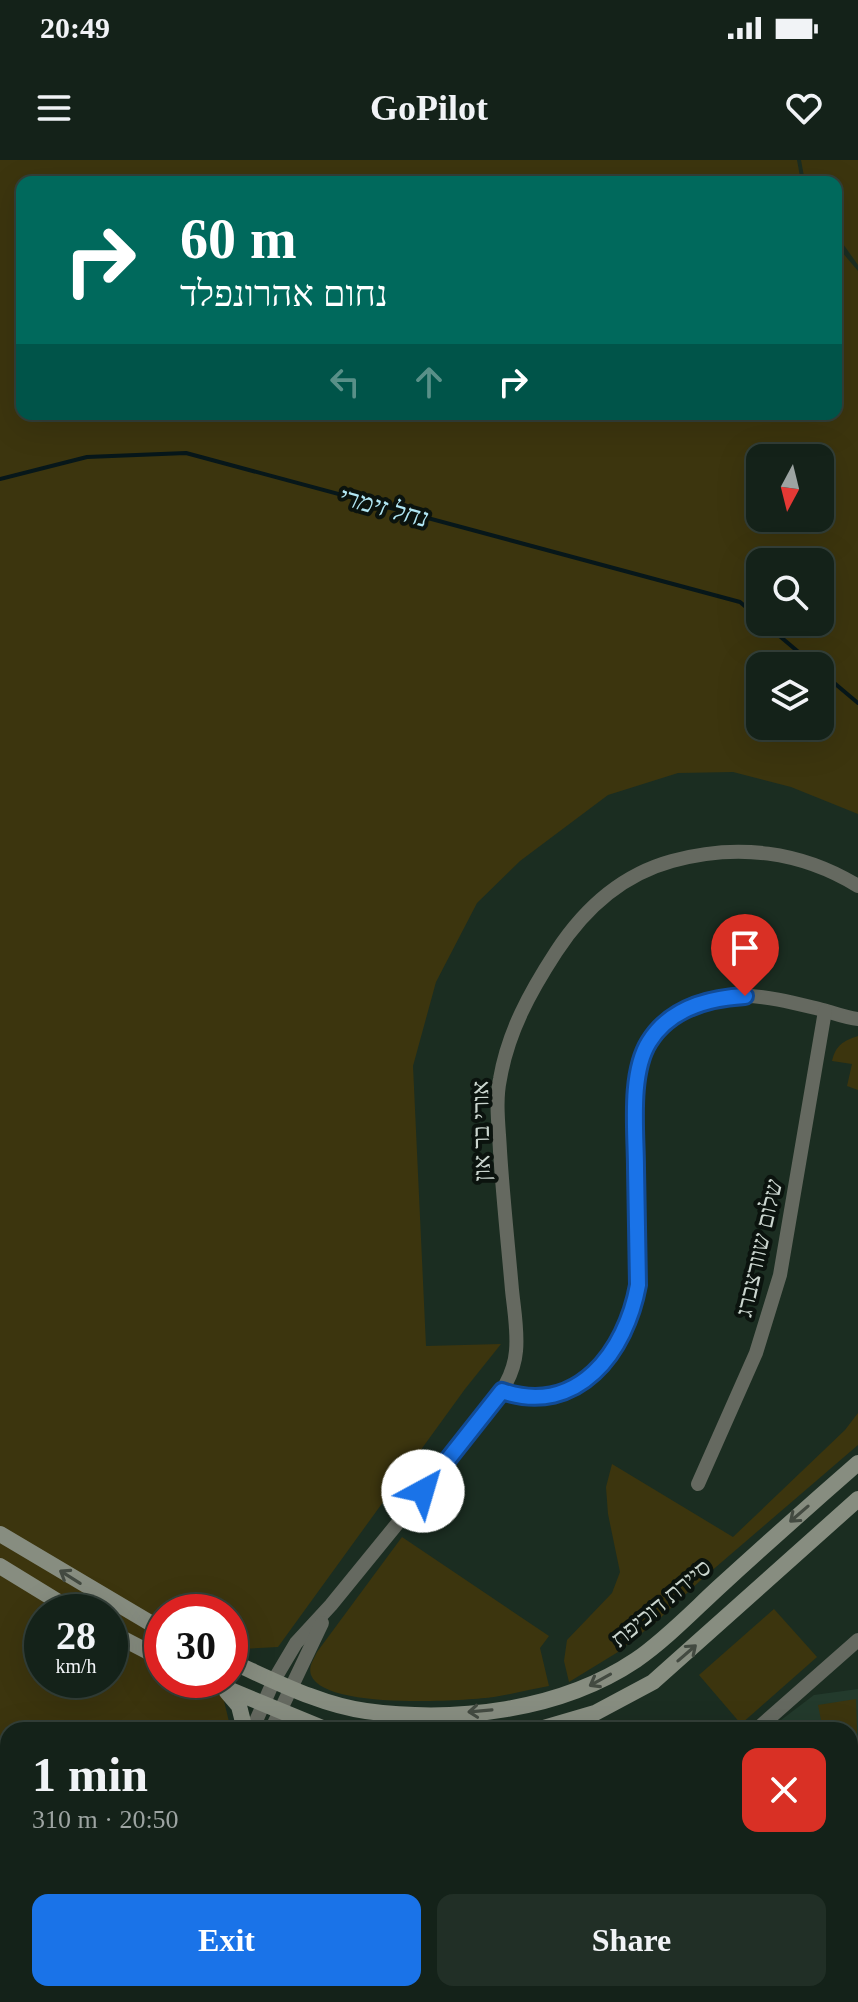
<!DOCTYPE html>
<meta charset="utf-8">
<style>
:root{--surface:#142219;--page:#212f26;--text:#f1f3f6;--muted:#9da4a2;--line:#333f38;--accent:#1a73e8}
body{margin:0;font-family:"Times New Roman",Heebo,serif;background:var(--page);color:var(--text);height:100vh;display:flex;flex-direction:column;font-size:30px;white-space:nowrap}
*{box-sizing:border-box;margin:0}
p{font-size:26px;color:var(--muted)}
.icon{flex:none;width:44px;height:44px;fill:none;stroke:currentColor;stroke-width:2;stroke-linecap:round;stroke-linejoin:round}
.map{position:relative;flex:1;overflow:hidden}
.panel{position:absolute;left:0px;top:1562px;width:858px;height:280px;display:flex;flex-direction:column;background:var(--surface);border-radius:24px 24px 0 0;box-shadow:0 8px 32px #0002,0 0 0 2px var(--line)}
.panel>*{flex:none}
.hud{position:absolute;left:16px;top:16px;width:826px;height:244px;border-radius:16px;box-shadow:0 8px 32px #0002,0 0 0 2px var(--line);background:#00695c;color:#fff;overflow:hidden}
.needle{width:52px;rotate:187deg}
.tools{position:absolute;left:746px;top:284px;display:grid;gap:16px}
.tools a{display:grid;place-items:center;width:88px;height:88px;border-radius:16px;background:var(--surface);box-shadow:0 8px 32px #0002,0 0 0 2px var(--line);font-size:40px}
.speed{position:absolute;left:24px;top:1434px;display:flex;gap:16px;font-size:40px;font-weight:700;text-align:center}
.speed>*{display:grid;place-content:center;width:104px;height:104px;border-radius:50%;background:var(--surface);box-shadow:0 8px 32px #0002,0 0 0 2px var(--line);line-height:1}
.speed small{font-size:20px;font-weight:400}
.speed .limit{border:12px solid #d22;background:#fff;color:#111}
.pin{position:absolute;display:grid;place-items:center;width:68px;height:68px;color:#fff;margin:-82px -34px;border-radius:50% 50% 50% 0;rotate:-45deg;box-shadow:0 0 8px #0007}
.pin .icon{rotate:45deg}
.me{position:absolute;width:88px;margin:-44px;rotate:39deg;stroke-linejoin:round;filter:drop-shadow(0 0 6px #0008)}
.turn{display:flex;align-items:center;gap:28px;height:168px;padding:0 32px;font-size:36px}
.turn .icon{width:104px;height:104px;stroke-width:2.5}
.turn b{display:block;font-size:56px;line-height:68px}
.lanes{display:flex;align-items:center;height:76px;padding:0 32px;background:#0003;justify-content:center;gap:40px;direction:ltr}
.lanes .off{opacity:.35}
.round{display:grid;place-items:center;flex:none;width:84px;height:84px;border-radius:16px;background:var(--page)}
.summary{display:flex;align-items:center;justify-content:space-between;height:136px;padding:0 32px}
h1{font-size:48px;font-weight:600;line-height:60px}
.primary-button{display:flex;gap:16px;margin-top:auto;padding:16px 32px}
.primary-button a{flex:1;height:92px;border-radius:16px;background:var(--accent);color:#fff;font-size:32px;font-weight:600;line-height:92px;text-align:center}
.primary-button a+a{background:var(--page);color:var(--text)}
.status{display:flex;justify-content:space-between;align-items:center;height:56px;padding:0 40px;background:var(--surface);direction:ltr}
.status svg{height:22px;fill:currentColor}
header{display:flex;justify-content:space-between;align-items:center;height:104px;padding:0 32px;background:var(--surface);font-size:36px;font-weight:600}
.map>svg:first-child{display:block}
.built{fill:#233a2c}
.green{fill:#3c350e;fill-rule:evenodd}
.lines{fill:none;stroke-linecap:round;stroke-linejoin:round}
.stream{stroke:#07171a;stroke-width:4}
.street{stroke:#656960;stroke-width:14}
.secondary{stroke:#878d80;stroke-width:16}
.oneway{stroke:#434a41}
.route-casing{stroke:#114b97;stroke-width:20}
.route{stroke:#1a73e8;stroke-width:14}
.labels{text-anchor:middle;stroke-width:8;stroke-linejoin:round;paint-order:stroke}
.street-label{font-size:24px;fill:#cbd6cf;stroke:#0b130e}
.water-label{font-size:26px;font-style:italic;fill:#b1e7f4;stroke:#0b130e}
</style>
<div class="status"><b>20:49</b><svg viewBox="0 0 49 12"><path d="M0 12V9h3v3zM5 12V6h3v6zM10 12V3h3v9zM15 12V0h3v12zM26 1h20v11H26zM47 4h2v5h-2z"/></svg></div>
<header><svg class="icon" aria-label="menu" viewBox="0 0 24 24"><path d="M4 6h16M4 12h16M4 18h16"/></svg>GoPilot<svg class="icon" aria-label="heart" viewBox="0 0 24 24"><path d="M12 20l-8-8c-3-5 5-10 8-4 3-6 11-1 8 4z"/></svg></header>
<div class="map">
<svg width="858" height="1842" viewBox="0 0 858 1842">
<rect width="100%" height="100%" fill="#1b2d21"/>
<!-- built -->
<path class="built" d="M 858,1529 L 858,1726 L 850,1732 L 850,1570 L 768,1570 L 814,1535 Z"/>
<!-- green -->
<g class="green">
<path d="M 0,0 L 797,0 L 801,22 L 22,22 L 22,254 L 836,254 L 836,85 L 858,111 L 858,654 L 791,627 L 733,612 L 678,613 L 608,635 L 520,701 L 477,743 L 436,822 L 413,906 L 426,1186 L 501,1184 L 465,1229 L 278,1487 L 240,1489 L 224,1541 L 231,1570 L 8,1570 L 8,1834 L 158,1834 L 159,1842 L 0,1842 ZM 760,298 L 820,298 L 820,358 L 760,358 ZM 760,402 L 820,402 L 820,462 L 760,462 ZM 760,506 L 820,506 L 820,566 L 760,566 ZM 42,1452 L 110,1452 L 110,1520 L 42,1520 ZM 162,1452 L 230,1452 L 230,1520 L 162,1520 Z"/>
<path d="M 801,0 L 858,0 L 858,105 L 836,74 L 836,22 L 805,22 Z"/>
<path d="M 858,876 L 858,930 L 847,926 L 852,904 L 832,901 C 836,885 843,881 858,876 Z"/>
<path d="M 858,1253 L 858,1285 L 702,1419 L 657,1461 L 618,1492 L 569,1522 L 564,1501 L 567,1480 L 612,1433 L 620,1412 L 608,1354 L 606,1327 L 612,1304 L 733,1377 L 845,1270 Z"/>
<path d="M 402,1377 L 549,1476 L 540,1488 L 549,1526 C 531,1529 513,1534 494,1537 C 463,1541 324,1550 311,1515 C 308,1506 314,1499 317,1492 Z"/>
<path d="M 774,1449 L 817,1497 L 741,1564 L 699,1515 Z"/>
<path d="M 856,1539 L 858,1604 L 850,1605 L 850,1570 L 823,1570 L 818,1545 Z"/>
<path d="M 187,1834 L 321,1834 L 323,1842 L 188,1842 Z"/>
</g>
<g class="lines">
<!-- stream -->
<g class="stream">
<path d="M 0,319 L 87,297 L 186,293 L 740,442 L 760,459"/>
<path d="M 763,462 L 815,506"/>
<path d="M 820,511 L 858,543"/>
</g>
<!-- street -->
<g class="street">
<path d="M 502,1231 C 578,1257 626,1191 638,1125 C 637,1073 625,921 649,882 C 668,851 709,835 744,836 C 770,836 798,844 823,850 C 834,853 846,858 858,859"/>
<path d="M 698,1324 L 756,1193 L 780,1115 L 825,851"/>
<path d="M 252,1570 L 274,1520 L 296,1483 L 331,1445 L 485,1256 C 499,1236 514,1216 516,1191 C 518,1171 514,1150 512,1130 C 508,1084 503,1038 500,991 C 499,968 495,942 500,919 C 508,872 530,832 556,792 C 584,749 621,715 672,701 C 737,683 801,691 858,726"/>
<path d="M 271,1570 L 322,1463"/>
<path d="M 756,1570 L 858,1480"/>
<path d="M 174,1834 L 175,1842"/>
<path d="M 404,1834 L 404,1842"/>
<path d="M 609,1842 L 613,1834"/>
</g>
<!-- secondary -->
<g class="secondary">
<path d="M 0,1374 L 162,1470"/>
<path d="M 0,1406 L 75,1452"/>
<path d="M 110,1472 L 162,1499"/>
<path d="M 230,1501 C 273,1520 320,1545 366,1551 C 456,1563 560,1551 636,1500 C 665,1480 692,1452 718,1428 C 764,1386 811,1344 858,1303"/>
<path d="M 206,1520 L 327,1570"/>
<path d="M 227,1532 L 239,1546 L 245,1570"/>
<path d="M 537,1570 L 595,1553 L 653,1522 L 858,1339"/>
<path d="M 850,1753 L 858,1746"/>
<path d="M 514,1842 L 515,1834"/>
<path d="M 768,1842 L 774,1834"/>
</g>
</g>
<!-- one-way arrows -->
<defs><path id="oneway-shaft" d="M-6 0H5M1.5-3L5.5 0L1.5 3" fill="none" stroke-width="1.6" stroke-linecap="round" stroke-linejoin="round" transform="scale(2)"/></defs>
<g class="oneway">
<use href="#oneway-shaft" transform="translate(799 1354) rotate(139)"/>
<use href="#oneway-shaft" transform="translate(70 1417) rotate(-148)"/>
<use href="#oneway-shaft" transform="translate(687 1493) rotate(-41)"/>
<use href="#oneway-shaft" transform="translate(600 1520) rotate(151)"/>
<use href="#oneway-shaft" transform="translate(480 1551) rotate(175)"/>
</g>
<g class="lines">
<!-- route casing -->
<g class="route-casing">
<path id="route" d="M 423,1331 L 502,1231 C 578,1257 626,1191 638,1125 C 637,1086 637,1047 636,1008 C 636,972 629,914 649,882 C 670,848 708,838 745,836"/>
</g>
<!-- route -->
<use href="#route" class="route"/>
</g>
<g class="labels">
<!-- street labels -->
<g class="street-label">
<text transform="translate(481 971) rotate(-91)" y="8">אורי בר און</text>
<text transform="translate(759 1088) rotate(-77)" y="8">שלום שוורצברג</text>
<text transform="translate(661 1443) rotate(-40)" y="8">סיירת דוכיפת</text>
</g>
<!-- water labels -->
<g class="water-label">
<text transform="translate(384 347) rotate(15)" y="9">נחל זימרי</text>
</g>
</g>
</svg>
<div class="tools">
<a><svg class="needle" viewBox="-14 -14 28 28"><path d="M0-13l5 13h-10z" fill="#e53935"/><path d="M0 13l5-13h-10z" fill="#9da4a2"/></svg></a>
<a><svg class="icon" aria-label="search" viewBox="0 0 24 24"><circle cx="10" cy="10" r="6"/><path d="M15 15l6 6"/></svg></a>
<a><svg class="icon" aria-label="layers" viewBox="0 0 24 24"><path d="M12 4l9 5-9 5-9-5zM3 14l9 5 9-5"/></svg></a>
</div>
<div class="speed"><div>28<small>km/h</small></div><div class="limit">30</div></div>
<div class="pin" style="left:745px;top:836px;background:#d93025"><svg class="icon" aria-label="arrive" viewBox="0 0 24 24"><path d="M6 21V4h12l-3 4 3 4H6"/></svg></div>
<svg class="me" style="left:423px;top:1331px" viewBox="-20 -20 40 40"><circle r="19" fill="#fff"/><path d="M0-13L10 11 0 6-10 11z" fill="#1a73e8"/></svg>
<div class="hud">
<div class="turn"><svg class="icon" aria-label="right" viewBox="0 0 24 24"><path d="M7 20v-9h11M14 6l5 5-5 5"/></svg><div><b>60 m</b>נחום אהרונפלד</div></div>
<div class="lanes"><svg class="icon off" aria-label="left" viewBox="0 0 24 24"><path d="M17 20v-9H6M10 6l-5 5 5 5"/></svg><svg class="icon off" aria-label="ahead" viewBox="0 0 24 24"><path d="M12 20V5M6 11l6-6 6 6"/></svg><svg class="icon" aria-label="right" viewBox="0 0 24 24"><path d="M7 20v-9h11M14 6l5 5-5 5"/></svg></div>
</div>
<section class="panel">
<div class="summary"><div><h1>1 min</h1><p>310 m · 20:50</p></div><a class="round" style="background:#d93025;color:#fff"><svg class="icon" aria-label="close" viewBox="0 0 24 24"><path d="M6 6l12 12M18 6L6 18"/></svg></a></div>
<div class="primary-button"><a>Exit</a><a>Share</a></div>
</section>
</div>
